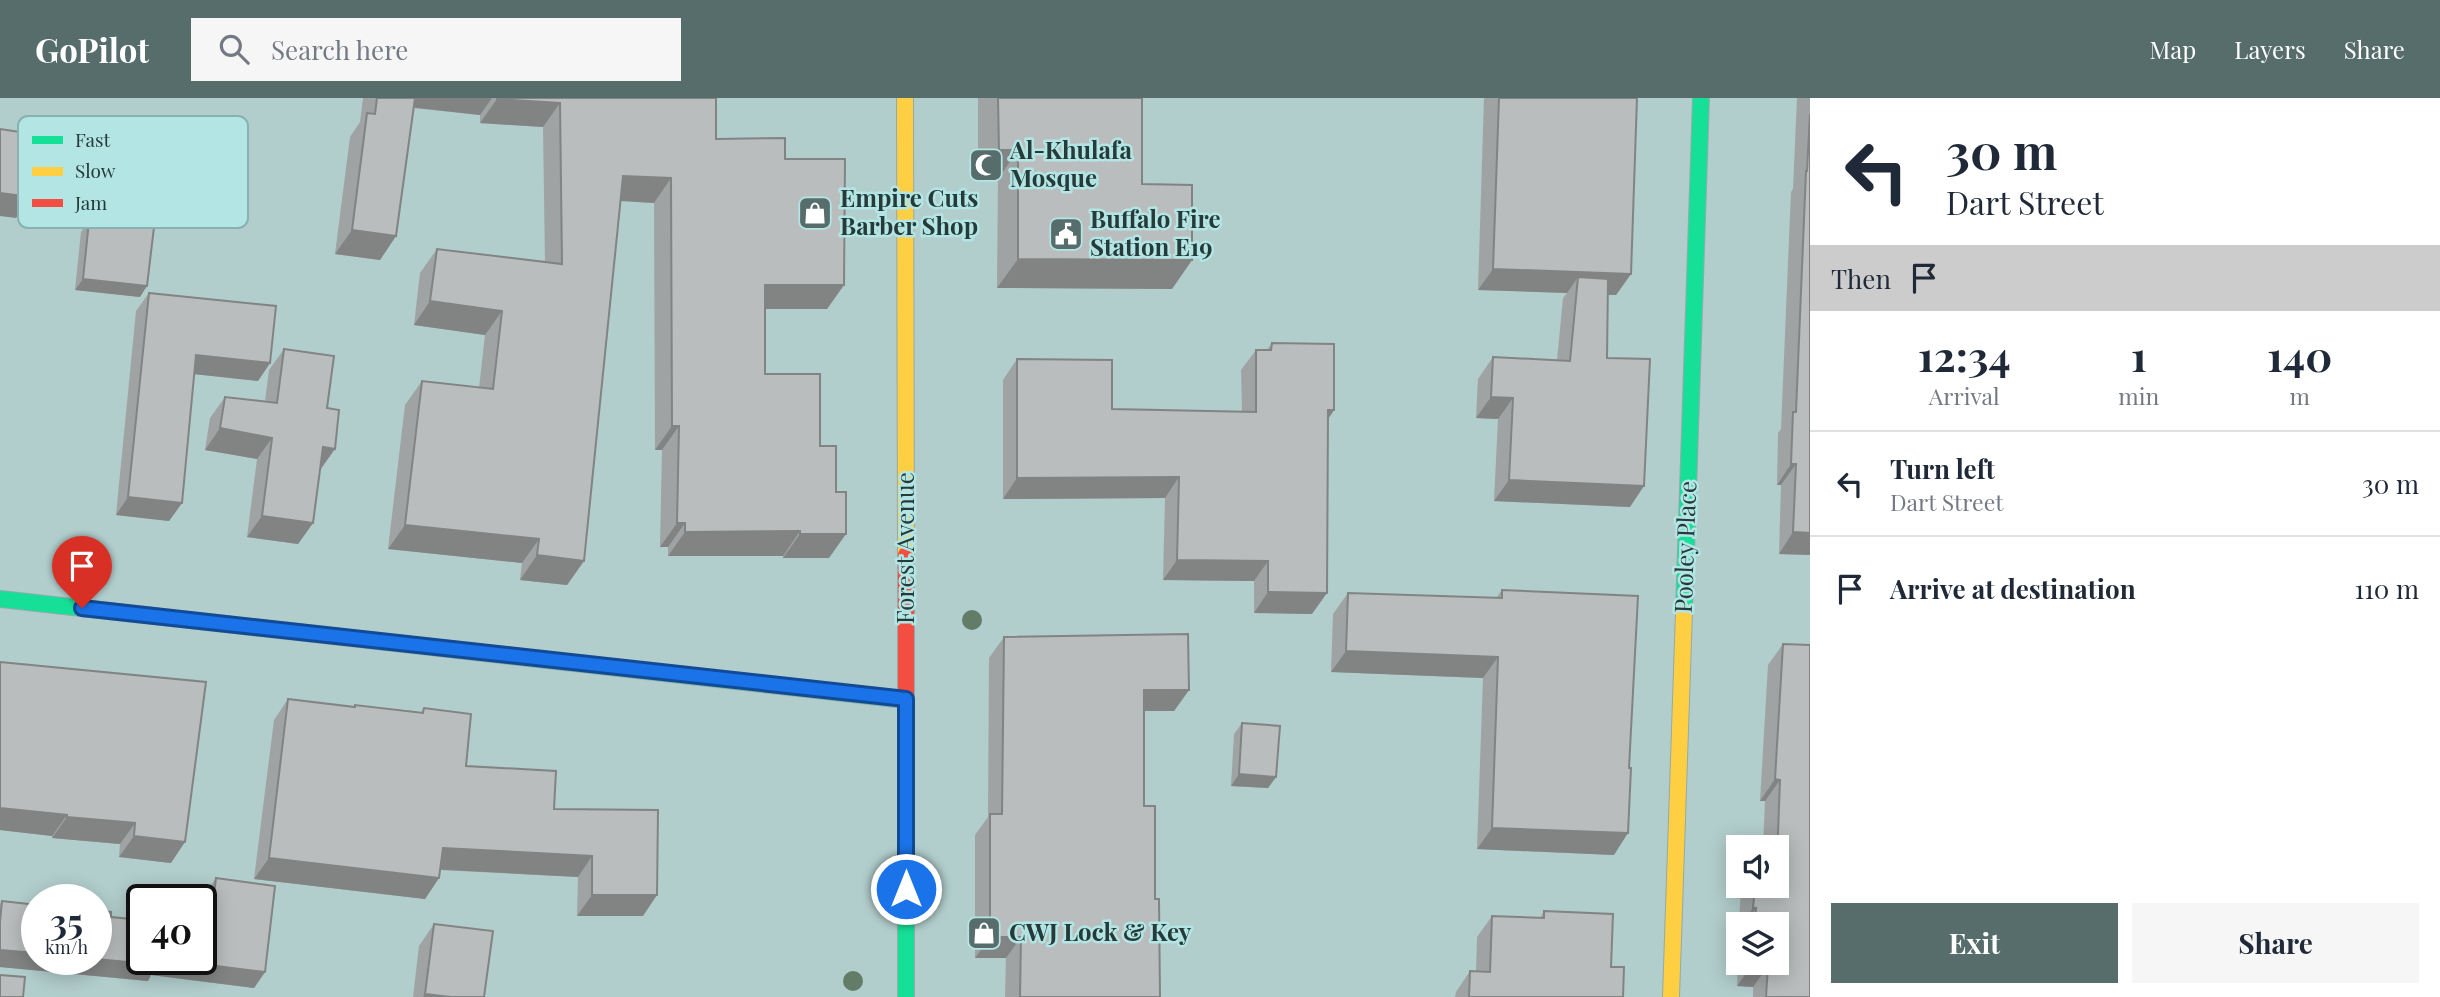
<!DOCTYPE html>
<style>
:root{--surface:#fff;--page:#f6f6f7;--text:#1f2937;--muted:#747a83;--line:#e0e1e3;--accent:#566d6c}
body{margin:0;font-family:"Playfair Display",serif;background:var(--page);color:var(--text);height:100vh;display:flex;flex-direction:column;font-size:26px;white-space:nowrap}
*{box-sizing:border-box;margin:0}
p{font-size:23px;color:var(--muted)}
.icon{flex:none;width:38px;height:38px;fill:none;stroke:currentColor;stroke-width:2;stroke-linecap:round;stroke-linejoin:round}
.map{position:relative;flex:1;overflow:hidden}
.panel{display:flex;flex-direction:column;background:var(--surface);width:630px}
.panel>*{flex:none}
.guide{background:#fff;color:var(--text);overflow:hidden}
.tools{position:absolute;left:1726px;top:737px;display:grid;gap:14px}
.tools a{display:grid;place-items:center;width:63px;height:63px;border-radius:0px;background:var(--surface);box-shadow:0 4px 18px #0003;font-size:35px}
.speed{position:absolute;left:21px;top:786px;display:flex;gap:14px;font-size:35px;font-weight:700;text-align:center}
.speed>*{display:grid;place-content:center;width:91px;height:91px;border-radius:50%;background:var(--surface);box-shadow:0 4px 18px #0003;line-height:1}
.speed small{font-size:18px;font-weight:400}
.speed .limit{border:4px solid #111;border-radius:10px;background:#fff;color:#111}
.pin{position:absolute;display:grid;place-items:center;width:60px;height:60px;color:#fff;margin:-72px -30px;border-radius:50% 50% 50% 0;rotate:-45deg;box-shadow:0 0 7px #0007}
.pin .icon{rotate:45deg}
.me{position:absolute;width:77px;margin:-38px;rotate:0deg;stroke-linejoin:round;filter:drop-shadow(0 0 5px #0008)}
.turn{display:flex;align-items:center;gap:24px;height:147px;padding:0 21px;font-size:32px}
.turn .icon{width:91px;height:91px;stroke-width:2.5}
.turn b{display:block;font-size:49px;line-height:60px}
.then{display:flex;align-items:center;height:66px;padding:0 21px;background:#0003;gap:14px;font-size:26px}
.eta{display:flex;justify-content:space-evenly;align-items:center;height:119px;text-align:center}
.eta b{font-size:42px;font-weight:700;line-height:49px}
.primary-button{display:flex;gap:14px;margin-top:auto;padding:14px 21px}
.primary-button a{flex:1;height:80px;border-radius:0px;background:var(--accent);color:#fff;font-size:28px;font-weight:700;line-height:80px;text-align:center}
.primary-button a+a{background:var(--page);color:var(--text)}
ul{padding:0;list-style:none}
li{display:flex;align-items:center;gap:21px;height:105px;padding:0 21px;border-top:2px solid var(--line)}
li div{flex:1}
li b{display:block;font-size:26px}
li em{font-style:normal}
header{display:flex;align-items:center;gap:42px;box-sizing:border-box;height:98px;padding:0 35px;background:var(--accent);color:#fff}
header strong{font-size:33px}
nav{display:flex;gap:38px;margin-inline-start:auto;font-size:24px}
.search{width:490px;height:63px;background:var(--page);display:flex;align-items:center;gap:18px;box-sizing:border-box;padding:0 24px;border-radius:0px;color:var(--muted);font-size:26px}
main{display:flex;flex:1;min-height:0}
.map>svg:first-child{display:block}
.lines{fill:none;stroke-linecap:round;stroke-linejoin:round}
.fast-casing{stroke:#93aaa9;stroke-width:18}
.slow-casing{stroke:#93aaa9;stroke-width:18}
.jam-casing{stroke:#93aaa9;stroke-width:18}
.fast{stroke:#16e098;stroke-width:16}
.slow{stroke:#ffcf43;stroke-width:16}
.jam{stroke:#f24e42;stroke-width:16}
.tree{fill:#637c67}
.wall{fill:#9fa3a3}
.shaded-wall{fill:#828484}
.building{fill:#b9bdbd;stroke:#828484;stroke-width:2}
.route-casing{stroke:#114b97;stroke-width:18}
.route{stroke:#1a73e8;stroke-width:12}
.labels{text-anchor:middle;stroke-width:5;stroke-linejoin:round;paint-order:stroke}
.poi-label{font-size:24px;font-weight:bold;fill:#253a39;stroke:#b2e5e4;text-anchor:start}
.street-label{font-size:24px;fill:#253a39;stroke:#b2e5e4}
.key{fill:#b2e5e4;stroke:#88b2b1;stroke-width:2}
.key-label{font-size:19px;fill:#253a39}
</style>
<header>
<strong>GoPilot</strong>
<div class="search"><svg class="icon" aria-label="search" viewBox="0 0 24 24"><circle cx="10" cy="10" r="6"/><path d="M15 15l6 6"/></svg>Search here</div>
<nav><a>Map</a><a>Layers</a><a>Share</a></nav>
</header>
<main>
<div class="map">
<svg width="1810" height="899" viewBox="0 0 1810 899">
<rect width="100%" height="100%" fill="#b1cdcc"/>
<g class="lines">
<!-- fast casing -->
<g class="fast-casing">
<g id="fast">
<path d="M 0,501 L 906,602"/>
<path d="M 1684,513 L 1701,0"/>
<path d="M 906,681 L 906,899"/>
</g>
</g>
<!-- slow casing -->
<g class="slow-casing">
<g id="slow">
<path d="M 905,0 L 906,457"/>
<path d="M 1671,899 L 1684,513"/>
</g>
</g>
<!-- jam casing -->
<g class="jam-casing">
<path id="jam" d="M 906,457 L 906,681"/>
</g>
<!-- fast -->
<use href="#fast" class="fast"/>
<!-- slow -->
<use href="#slow" class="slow"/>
<!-- jam -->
<use href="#jam" class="jam"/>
</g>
<!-- trees -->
<g class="tree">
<circle cx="972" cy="522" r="10"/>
<circle cx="853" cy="883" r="10"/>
</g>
<!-- wall -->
<g class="wall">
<path d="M 363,0 L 716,0 L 716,41 L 785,61 L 844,187 L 827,211 L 765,211 L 765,276 L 820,348 L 829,460 L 783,460 L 783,458 L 668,458 L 668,449 L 660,449 L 662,352 L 655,352 L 654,105 L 621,103 L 584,463 L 567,487 L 520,482 L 522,465 L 388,451 L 405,307 L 422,283 L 479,290 L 485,237 L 414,227 L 420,175 L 437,151 L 545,164 L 543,29 L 480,25 L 480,17 L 413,10 L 396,138 L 380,162 L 335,156 L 350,39 L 360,24 Z"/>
<path d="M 978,0 L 1142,0 L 1142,86 L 1192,162 L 1172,191 L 997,190 L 998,81 L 978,81 Z"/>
<path d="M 1484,0 L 1637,0 L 1631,176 L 1616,197 L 1608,197 L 1607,260 L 1630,409 L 1494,403 L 1498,321 L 1476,320 L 1478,281 L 1493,259 L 1557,262 L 1563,200 L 1567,195 L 1478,192 Z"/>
<path d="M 1797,0 L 1810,0 L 1810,457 L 1779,456 L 1781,387 L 1777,387 L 1778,335 L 1781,331 L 1791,94 L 1793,91 Z"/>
<path d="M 89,123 L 140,199 L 75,192 L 81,134 Z"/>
<path d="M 149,195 L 270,265 L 258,283 L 194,276 L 182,405 L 169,423 L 116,417 L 136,213 Z"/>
<path d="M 1272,245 L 1334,312 L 1328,321 L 1312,516 L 1254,515 L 1254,483 L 1163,482 L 1165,400 L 1003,401 L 1003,282 L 1017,261 L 1112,311 L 1242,314 L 1241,272 L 1256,252 L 1267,252 Z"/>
<path d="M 284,251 L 320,371 L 313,425 L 298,446 L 247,439 L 257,361 L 205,352 L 210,320 L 225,299 L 265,303 L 269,272 Z"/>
<path d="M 1502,492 L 1614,757 L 1477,751 L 1483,580 L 1331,574 L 1333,516 L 1348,495 L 1496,500 Z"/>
<path d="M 1004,539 L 1189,592 L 1174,613 L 1144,613 L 1144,708 L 1155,801 L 1160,899 L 1005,899 L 1006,860 L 975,860 L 975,737 L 988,719 L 989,560 Z"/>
<path d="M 1783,546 L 1810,899 L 1753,899 L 1753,889 L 1737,888 L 1738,864 L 1776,864 L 1776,826 L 1739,826 L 1741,788 L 1776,788 L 1776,749 L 1763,749 L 1765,703 L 1760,703 L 1768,567 Z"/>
<path d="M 0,564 L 171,765 L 119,759 L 120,746 L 52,740 L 52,738 L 0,732 Z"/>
<path d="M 288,601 L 354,609 L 355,607 L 421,614 L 424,610 L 466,668 L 554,711 L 643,818 L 577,818 L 578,779 L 440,772 L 439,780 L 425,801 L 254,781 L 274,622 Z"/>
<path d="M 1242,625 L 1276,679 L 1268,690 L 1231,688 L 1234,636 Z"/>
<path d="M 216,780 L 265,874 L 254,890 L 151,877 L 148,883 L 0,869 L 0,806 L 2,803 L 111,819 L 201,861 L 201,822 L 204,797 Z"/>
<path d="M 1544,813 L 1611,869 L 1623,899 L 1455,899 L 1456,894 L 1470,873 L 1476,873 L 1477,839 L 1492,818 L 1540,820 Z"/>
<path d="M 434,826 L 484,899 L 413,899 L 419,848 Z"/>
</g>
<!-- shaded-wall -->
<g class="shaded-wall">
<path d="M 405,0 L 492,0 L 480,17 L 400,8 Z"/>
<path d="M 497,1 L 560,5 L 543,29 L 480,25 Z"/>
<path d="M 999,52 L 1018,52 L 998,81 L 978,81 Z"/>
<path d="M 623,78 L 671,80 L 654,105 L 606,102 Z"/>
<path d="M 0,95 L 31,99 L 16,120 L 0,118 Z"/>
<path d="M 352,132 L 396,138 L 380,162 L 335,156 Z"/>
<path d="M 1018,161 L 1192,162 L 1172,191 L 997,190 Z"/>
<path d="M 1493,171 L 1631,176 L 1616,197 L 1577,196 L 1578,179 L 1567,195 L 1478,192 Z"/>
<path d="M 83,181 L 147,188 L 140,199 L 75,192 Z"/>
<path d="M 765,187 L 844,187 L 827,211 L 748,211 Z"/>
<path d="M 430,203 L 502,213 L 485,237 L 414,227 Z"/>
<path d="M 196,257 L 270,265 L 258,283 L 184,275 Z"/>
<path d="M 1491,299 L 1513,300 L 1498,321 L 1476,320 Z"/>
<path d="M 1328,312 L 1334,312 L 1320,333 Z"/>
<path d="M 672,328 L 679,328 L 662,352 L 655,352 Z"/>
<path d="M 220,330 L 272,340 L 257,361 L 205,352 Z"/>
<path d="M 323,349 L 335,351 L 320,372 Z"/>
<path d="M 1791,366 L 1796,366 L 1781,387 L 1777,387 Z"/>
<path d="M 1179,379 L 1165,400 L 1003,401 L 1017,380 Z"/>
<path d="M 1509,382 L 1644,388 L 1630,409 L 1494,403 Z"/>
<path d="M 128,399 L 182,405 L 169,423 L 116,417 Z"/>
<path d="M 262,418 L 313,425 L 298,446 L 247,439 Z"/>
<path d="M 677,425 L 685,425 L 668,449 L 660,449 Z"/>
<path d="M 405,427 L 539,441 L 522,465 L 388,451 Z"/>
<path d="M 800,433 L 783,458 L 668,458 L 685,434 Z"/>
<path d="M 1793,434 L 1810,435 L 1810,457 L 1779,456 Z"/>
<path d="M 800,436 L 846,436 L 829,460 L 783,460 Z"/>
<path d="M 537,457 L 584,463 L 567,487 L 520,482 Z"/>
<path d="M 1177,462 L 1268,463 L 1254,483 L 1163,482 Z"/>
<path d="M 1268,494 L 1327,495 L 1312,516 L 1254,515 Z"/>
<path d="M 1346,553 L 1498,559 L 1483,580 L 1331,574 Z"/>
<path d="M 1144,592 L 1189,592 L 1174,613 L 1129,613 Z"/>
<path d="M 1239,676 L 1276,679 L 1268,690 L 1231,688 Z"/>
<path d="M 1775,681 L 1780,682 L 1765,703 L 1760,703 Z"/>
<path d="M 0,710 L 67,717 L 52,738 L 0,732 Z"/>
<path d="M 67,719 L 135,725 L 120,746 L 52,740 Z"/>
<path d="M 1492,730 L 1628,735 L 1614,757 L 1477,751 Z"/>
<path d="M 134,738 L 185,744 L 171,765 L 119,759 Z"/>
<path d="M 443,750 L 592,758 L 578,779 L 428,771 Z"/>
<path d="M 269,760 L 439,780 L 425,801 L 254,781 Z"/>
<path d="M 592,797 L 657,797 L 643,818 L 577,818 Z"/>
<path d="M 1753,810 L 1756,810 L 1745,826 L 1742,826 Z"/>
<path d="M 990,839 L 1021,839 L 1006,860 L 975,860 Z"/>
<path d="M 0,852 L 37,855 L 37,861 L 159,861 L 265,874 L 254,890 L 151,877 L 148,883 L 0,869 Z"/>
<path d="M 1752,867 L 1768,868 L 1753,889 L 1737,888 Z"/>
<path d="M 425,896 L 451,899 L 423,899 Z"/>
</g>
<!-- building -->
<g class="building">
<path d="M 377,0 L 415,0 L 396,138 L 352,132 L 367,15 L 375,16 Z"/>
<path d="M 497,0 L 716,0 L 716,41 L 785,40 L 785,61 L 845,61 L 844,187 L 765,187 L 765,276 L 820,276 L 820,348 L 836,348 L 836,394 L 846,394 L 846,436 L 800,436 L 800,433 L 685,434 L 685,425 L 677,425 L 679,328 L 672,328 L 671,80 L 623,78 L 584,463 L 537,457 L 539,441 L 405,427 L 422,283 L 493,291 L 502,213 L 430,203 L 437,151 L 562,166 L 560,5 L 497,1 Z"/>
<path d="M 998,0 L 1142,0 L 1142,86 L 1192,87 L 1192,162 L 1018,161 L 1018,52 L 999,52 Z"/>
<path d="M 1499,0 L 1637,0 L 1631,176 L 1493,171 Z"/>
<path d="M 1810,16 L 1810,435 L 1793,434 L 1796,366 L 1791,366 L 1793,314 L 1796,314 L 1806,73 L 1807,73 Z"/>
<path d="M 0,31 L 40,37 L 31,99 L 0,95 Z"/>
<path d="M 89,123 L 154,129 L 147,188 L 83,181 Z"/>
<path d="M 1578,179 L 1608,181 L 1607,260 L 1650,261 L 1644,388 L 1509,382 L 1513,300 L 1491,299 L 1493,259 L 1570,263 Z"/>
<path d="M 149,195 L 276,208 L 270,265 L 196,257 L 182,405 L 128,399 Z"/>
<path d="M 1272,245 L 1334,246 L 1334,312 L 1328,312 L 1327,495 L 1268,494 L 1268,463 L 1177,462 L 1179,379 L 1017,380 L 1017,261 L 1112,262 L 1112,311 L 1256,314 L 1256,252 L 1271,252 Z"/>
<path d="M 284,251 L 334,258 L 327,310 L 339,312 L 335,351 L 323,349 L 313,425 L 262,418 L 272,340 L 220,330 L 225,299 L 277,305 Z"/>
<path d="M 1502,492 L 1638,498 L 1629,670 L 1631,670 L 1628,735 L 1492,730 L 1498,559 L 1346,553 L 1348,495 L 1502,500 Z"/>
<path d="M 1188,536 L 1189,592 L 1144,592 L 1144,708 L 1155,708 L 1155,801 L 1159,801 L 1160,899 L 1020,899 L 1021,839 L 990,839 L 990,716 L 1002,716 L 1004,539 Z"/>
<path d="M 1783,546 L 1810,547 L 1810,899 L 1766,899 L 1768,868 L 1752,867 L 1752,864 L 1776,864 L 1776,826 L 1755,826 L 1756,810 L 1753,810 L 1755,788 L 1776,788 L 1780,682 L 1775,681 Z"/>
<path d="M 0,564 L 206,584 L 185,744 L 134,738 L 135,725 L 67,719 L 67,717 L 0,710 Z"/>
<path d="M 288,601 L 355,609 L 355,607 L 423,615 L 424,610 L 471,616 L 466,668 L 556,673 L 554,711 L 658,712 L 657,797 L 592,797 L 592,758 L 443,750 L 439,780 L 269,760 Z"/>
<path d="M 1242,625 L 1280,628 L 1276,679 L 1239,676 Z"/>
<path d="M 216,780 L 275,788 L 265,874 L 160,861 L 201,861 L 201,828 L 210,828 Z"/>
<path d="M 2,803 L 37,807 L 37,855 L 0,852 L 0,824 Z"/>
<path d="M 96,813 L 111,814 L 111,819 L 142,822 L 142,861 L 159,861 L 159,867 L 96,861 Z"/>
<path d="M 1544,813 L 1613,816 L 1611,869 L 1624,869 L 1623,899 L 1469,899 L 1470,873 L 1490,874 L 1492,818 L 1544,820 Z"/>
<path d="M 434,826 L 493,833 L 484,899 L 451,899 L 425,896 Z"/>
<path d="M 0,877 L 25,879 L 23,899 L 0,899 Z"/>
</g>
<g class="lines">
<!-- route casing -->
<g class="route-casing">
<path id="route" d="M 82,510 L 906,601 L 906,791"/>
</g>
<!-- route -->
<use href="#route" class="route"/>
</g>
<!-- icons -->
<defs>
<g id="mosque-square" transform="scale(1.75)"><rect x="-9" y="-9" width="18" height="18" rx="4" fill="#566d6c" stroke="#b2e5e4"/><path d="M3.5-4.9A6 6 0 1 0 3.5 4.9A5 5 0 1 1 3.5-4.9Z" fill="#fff"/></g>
<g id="shop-square" transform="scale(1.75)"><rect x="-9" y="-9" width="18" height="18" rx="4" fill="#566d6c" stroke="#b2e5e4"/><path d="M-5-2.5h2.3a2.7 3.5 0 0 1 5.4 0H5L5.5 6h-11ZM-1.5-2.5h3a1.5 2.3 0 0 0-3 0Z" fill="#fff"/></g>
<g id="civic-square" transform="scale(1.75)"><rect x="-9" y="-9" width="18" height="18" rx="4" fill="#566d6c" stroke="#b2e5e4"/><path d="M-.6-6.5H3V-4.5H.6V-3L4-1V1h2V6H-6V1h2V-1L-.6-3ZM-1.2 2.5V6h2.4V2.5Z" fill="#fff"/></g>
</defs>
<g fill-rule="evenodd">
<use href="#mosque-square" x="986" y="67"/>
<use href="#shop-square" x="815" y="115"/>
<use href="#civic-square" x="1066" y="136"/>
<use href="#shop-square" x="984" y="835"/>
</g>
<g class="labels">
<!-- poi labels -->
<g class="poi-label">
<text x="1010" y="61">Al-Khulafa<tspan x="1010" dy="28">Mosque</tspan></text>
<text x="840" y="109">Empire Cuts<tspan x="840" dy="28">Barber Shop</tspan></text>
<text x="1090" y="130">Buffalo Fire<tspan x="1090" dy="28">Station E19</tspan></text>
<text x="1009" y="843">CWJ Lock &amp; Key</text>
</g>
<!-- street labels -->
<g class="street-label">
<text transform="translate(1686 449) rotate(-88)" y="8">Pooley Place</text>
<text transform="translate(906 450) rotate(-90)" y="8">Forest Avenue</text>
</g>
</g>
<!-- legend -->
<rect x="18" y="18" width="230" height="112" rx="10" class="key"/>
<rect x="32" y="38" width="31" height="8" fill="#16e098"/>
<rect x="32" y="69" width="31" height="9" fill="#ffcf43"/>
<rect x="32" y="101" width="31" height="8" fill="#f24e42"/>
<g class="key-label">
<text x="75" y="49">Fast</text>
<text x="75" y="80">Slow</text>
<text x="75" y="112">Jam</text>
</g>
</svg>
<div class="tools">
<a><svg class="icon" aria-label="sound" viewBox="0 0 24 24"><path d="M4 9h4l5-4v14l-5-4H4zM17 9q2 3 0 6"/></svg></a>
<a><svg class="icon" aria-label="layers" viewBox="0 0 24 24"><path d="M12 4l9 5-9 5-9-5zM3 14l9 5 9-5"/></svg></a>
</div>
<div class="speed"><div>35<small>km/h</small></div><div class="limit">40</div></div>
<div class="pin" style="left:82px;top:510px;background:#d93025"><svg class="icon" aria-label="arrive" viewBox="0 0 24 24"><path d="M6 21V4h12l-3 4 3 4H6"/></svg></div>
<svg class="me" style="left:906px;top:791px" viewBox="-20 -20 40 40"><circle r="17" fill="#1a73e8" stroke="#fff" stroke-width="3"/><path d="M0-11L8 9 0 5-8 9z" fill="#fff"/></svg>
</div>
<section class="panel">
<div class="guide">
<div class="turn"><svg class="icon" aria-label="left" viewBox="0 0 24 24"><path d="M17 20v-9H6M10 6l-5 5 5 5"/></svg><div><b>30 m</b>Dart Street</div></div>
<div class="then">Then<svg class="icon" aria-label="arrive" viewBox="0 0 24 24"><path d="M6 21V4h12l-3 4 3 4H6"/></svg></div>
</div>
<div class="eta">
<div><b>12:34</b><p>Arrival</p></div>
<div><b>1</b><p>min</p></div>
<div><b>140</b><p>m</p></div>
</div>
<ul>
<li><svg class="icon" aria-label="left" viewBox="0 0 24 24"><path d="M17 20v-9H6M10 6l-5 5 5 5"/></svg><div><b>Turn left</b><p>Dart Street</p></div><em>30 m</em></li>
<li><svg class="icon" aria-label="arrive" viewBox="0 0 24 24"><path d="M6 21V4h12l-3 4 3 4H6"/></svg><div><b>Arrive at destination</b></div><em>110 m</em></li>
</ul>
<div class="primary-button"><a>Exit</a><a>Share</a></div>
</section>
</main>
